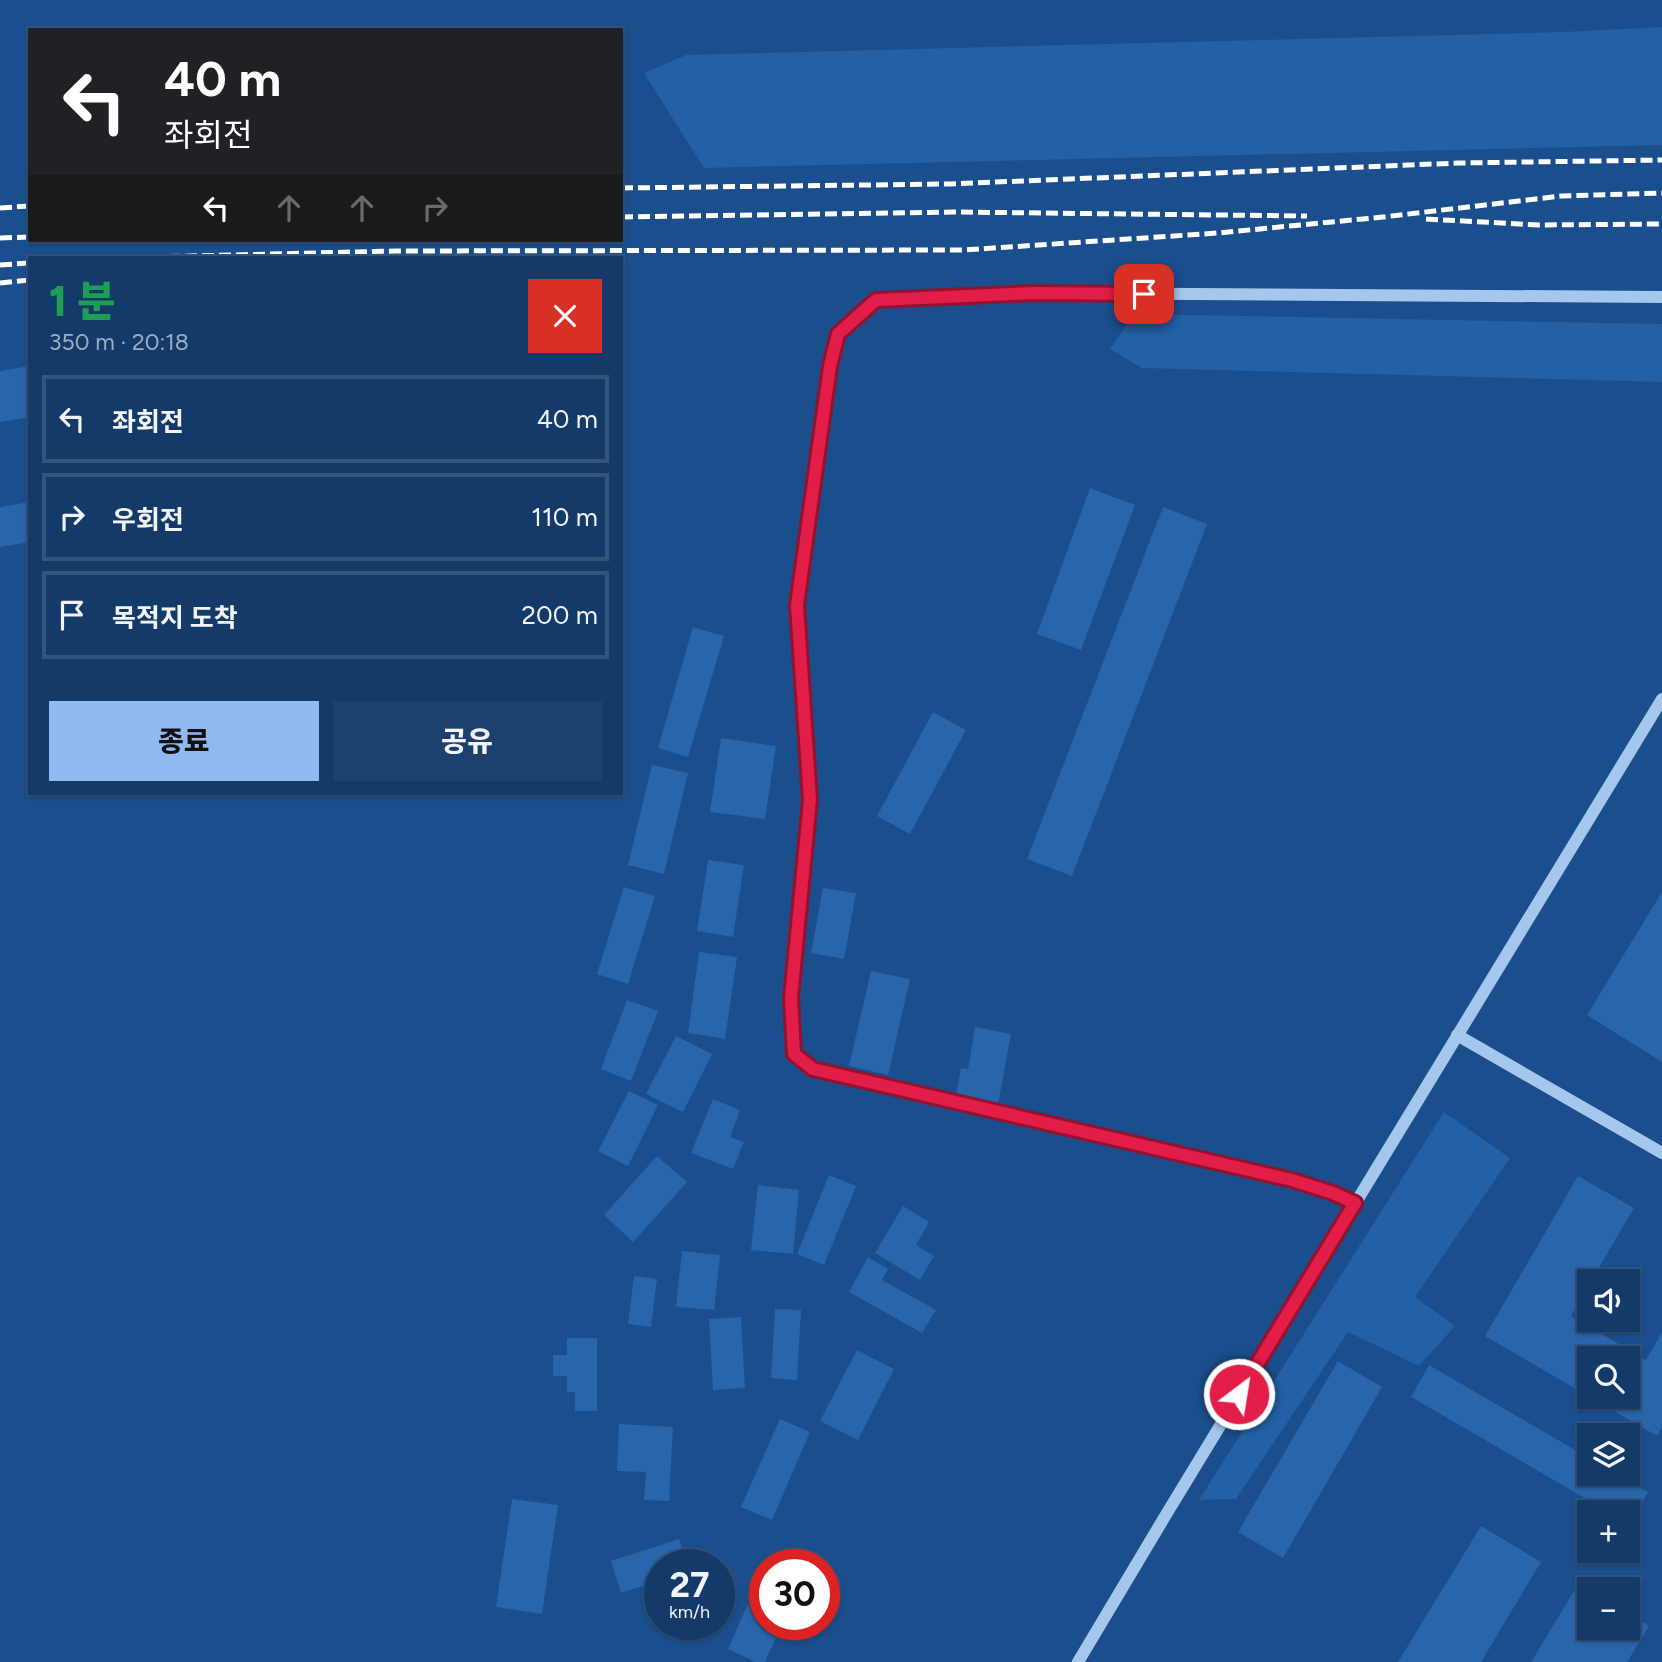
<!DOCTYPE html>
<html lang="ko">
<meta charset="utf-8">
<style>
:root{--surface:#143a69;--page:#1d416f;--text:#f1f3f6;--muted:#9dadc0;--line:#33547d;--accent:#90b9f0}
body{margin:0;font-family:Figtree,"Noto Sans KR",sans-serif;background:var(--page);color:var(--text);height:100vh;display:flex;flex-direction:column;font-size:26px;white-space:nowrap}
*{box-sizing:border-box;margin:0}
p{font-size:23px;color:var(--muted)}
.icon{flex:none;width:38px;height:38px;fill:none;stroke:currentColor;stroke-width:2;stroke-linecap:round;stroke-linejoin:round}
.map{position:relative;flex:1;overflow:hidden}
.side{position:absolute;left:28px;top:256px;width:595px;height:539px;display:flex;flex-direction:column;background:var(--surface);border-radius:0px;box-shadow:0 2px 5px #0004,0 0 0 2px var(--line)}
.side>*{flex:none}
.hud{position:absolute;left:28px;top:28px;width:595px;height:214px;border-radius:0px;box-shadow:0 2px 5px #0004,0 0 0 2px var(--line);background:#202124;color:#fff;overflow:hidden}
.fabs{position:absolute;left:1577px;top:1269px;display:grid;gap:14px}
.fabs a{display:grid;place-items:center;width:63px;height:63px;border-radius:0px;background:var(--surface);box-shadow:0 2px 5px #0004,0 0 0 2px var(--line);font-size:35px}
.speed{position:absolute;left:644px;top:1549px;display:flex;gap:14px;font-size:35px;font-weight:700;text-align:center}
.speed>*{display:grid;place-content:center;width:91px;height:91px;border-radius:50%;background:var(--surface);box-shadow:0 2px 5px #0004,0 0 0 2px var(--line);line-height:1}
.speed small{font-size:18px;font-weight:400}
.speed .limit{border:10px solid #d22;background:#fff;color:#111}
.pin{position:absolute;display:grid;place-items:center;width:60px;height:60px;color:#fff;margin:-30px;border-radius:14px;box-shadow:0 4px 10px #0006}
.me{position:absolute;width:77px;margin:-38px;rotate:31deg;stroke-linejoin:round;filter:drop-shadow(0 0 5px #0008)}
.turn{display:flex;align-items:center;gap:24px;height:147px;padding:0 21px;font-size:32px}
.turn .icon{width:91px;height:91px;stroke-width:2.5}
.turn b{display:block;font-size:49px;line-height:60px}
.lanes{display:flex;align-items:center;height:66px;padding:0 21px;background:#0003;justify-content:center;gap:35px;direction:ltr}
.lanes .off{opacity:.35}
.round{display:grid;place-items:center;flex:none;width:74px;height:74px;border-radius:0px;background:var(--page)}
.headline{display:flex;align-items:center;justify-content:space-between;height:119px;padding:0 21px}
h1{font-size:42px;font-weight:800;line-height:52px;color:#1e9e55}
.action{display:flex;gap:14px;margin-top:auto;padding:14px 21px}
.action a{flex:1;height:80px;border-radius:0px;background:var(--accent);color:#111;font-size:28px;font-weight:800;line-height:80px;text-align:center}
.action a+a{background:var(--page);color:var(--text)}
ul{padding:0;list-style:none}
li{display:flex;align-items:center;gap:21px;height:88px;margin:0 14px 10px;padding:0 7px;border:4px solid var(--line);border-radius:0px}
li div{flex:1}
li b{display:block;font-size:26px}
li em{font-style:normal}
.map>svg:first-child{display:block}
.green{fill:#2360a5}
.building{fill:#2965aa;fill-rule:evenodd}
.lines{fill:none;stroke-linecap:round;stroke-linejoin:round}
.minor{stroke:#a5c7ed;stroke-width:12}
.rail{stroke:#fff;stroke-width:5;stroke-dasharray:12 5;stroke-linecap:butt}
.route-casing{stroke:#92132f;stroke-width:18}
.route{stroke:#e11d48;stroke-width:12}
</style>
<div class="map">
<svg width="1662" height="1662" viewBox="0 0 1662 1662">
<rect width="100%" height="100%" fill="#1a4e8c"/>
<!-- green -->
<g class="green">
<path d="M 1662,27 L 1662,145 L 704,168 L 644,73 L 686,55 L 1564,32 Z"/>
<path d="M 1134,314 L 1662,324 L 1662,382 L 1142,368 L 1110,349 Z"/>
<path d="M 1444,1112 L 1510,1158 L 1415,1297 L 1455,1326 L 1419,1366 L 1348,1332 L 1236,1499 L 1199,1500 Z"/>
</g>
<!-- building -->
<g class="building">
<path d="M 30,366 L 30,417 L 0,422 L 0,371 Z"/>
<path d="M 1090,488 L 1135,505 L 1081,650 L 1037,634 Z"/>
<path d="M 30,502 L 30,542 L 0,547 L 0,507 Z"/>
<path d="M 1163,507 L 1207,524 L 1072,876 L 1027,859 Z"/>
<path d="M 693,627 L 724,636 L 688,757 L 658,748 Z"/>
<path d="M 933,712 L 966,730 L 910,834 L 877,816 Z"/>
<path d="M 721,738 L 776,746 L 765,819 L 710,812 Z"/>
<path d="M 652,765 L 688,773 L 664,874 L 628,865 Z"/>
<path d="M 708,860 L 744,865 L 733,937 L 697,931 Z"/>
<path d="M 624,887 L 655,896 L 628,984 L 597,974 Z"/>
<path d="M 823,888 L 856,893 L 844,959 L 811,953 Z"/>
<path d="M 1662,892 L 1662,1062 L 1587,1015 Z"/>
<path d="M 699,952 L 737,957 L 725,1039 L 688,1033 Z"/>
<path d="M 871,971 L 910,979 L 888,1075 L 849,1066 Z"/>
<path d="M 627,1000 L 658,1011 L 631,1081 L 601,1069 Z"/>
<path d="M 975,1027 L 1011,1034 L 998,1104 L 956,1096 L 961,1068 L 968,1069 Z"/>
<path d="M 676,1036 L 712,1054 L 683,1112 L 646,1094 Z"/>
<path d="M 629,1091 L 658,1105 L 628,1166 L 598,1151 Z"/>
<path d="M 713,1099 L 740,1110 L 730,1137 L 744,1142 L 733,1169 L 691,1153 Z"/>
<path d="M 657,1156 L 687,1182 L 633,1242 L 604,1215 Z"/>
<path d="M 829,1175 L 856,1186 L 824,1265 L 797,1254 Z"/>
<path d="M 1578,1176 L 1634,1208 L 1591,1281 L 1589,1281 L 1589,1285 L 1571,1316 L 1646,1360 L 1662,1332 L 1662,1427 L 1657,1436 L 1485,1336 ZM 1589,1358 L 1628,1358 L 1628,1396 L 1589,1396 Z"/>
<path d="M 758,1185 L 799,1190 L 793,1254 L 751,1250 Z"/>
<path d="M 903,1206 L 929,1222 L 916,1245 L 934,1256 L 920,1280 L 875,1253 Z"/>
<path d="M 682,1251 L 720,1255 L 714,1310 L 676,1307 Z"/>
<path d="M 868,1257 L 888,1269 L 882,1280 L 936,1310 L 922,1333 L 849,1292 Z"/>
<path d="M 634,1276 L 657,1279 L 651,1327 L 628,1324 Z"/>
<path d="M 775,1309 L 801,1310 L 797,1380 L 771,1378 Z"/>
<path d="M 741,1317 L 745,1388 L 713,1390 L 709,1319 Z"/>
<path d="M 567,1338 L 597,1338 L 597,1411 L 575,1411 L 575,1392 L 567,1392 L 567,1376 L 553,1376 L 553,1355 L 567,1355 Z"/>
<path d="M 857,1350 L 894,1369 L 858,1440 L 820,1421 Z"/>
<path d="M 1338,1361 L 1382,1387 L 1283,1558 L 1238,1532 Z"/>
<path d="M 1429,1365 L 1589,1458 L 1589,1474 L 1616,1474 L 1648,1492 L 1629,1524 L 1628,1523 L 1628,1512 L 1609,1512 L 1411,1397 Z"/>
<path d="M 780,1419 L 810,1432 L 772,1520 L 741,1507 Z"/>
<path d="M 619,1424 L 673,1427 L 669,1501 L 644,1500 L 646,1472 L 617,1471 Z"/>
<path d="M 512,1499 L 558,1505 L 542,1614 L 496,1607 Z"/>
<path d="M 1481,1526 L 1541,1562 L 1481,1662 L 1398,1662 Z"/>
<path d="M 679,1539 L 687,1564 L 660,1564 L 660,1580 L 621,1593 L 611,1561 Z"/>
<path d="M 757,1583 L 765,1587 L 765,1624 L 782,1624 L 765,1662 L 756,1662 L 728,1649 Z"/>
<path d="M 1579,1583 L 1589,1590 L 1589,1628 L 1628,1628 L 1628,1613 L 1649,1626 L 1627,1662 L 1531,1662 Z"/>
</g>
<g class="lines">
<!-- minor -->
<g class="minor">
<path d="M 1457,1035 L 1662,1153"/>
<path d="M 1355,1203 L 1333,1193 L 1292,1180 L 813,1069 L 795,1054 L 791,998 L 810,800 L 797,605 L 830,366 L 838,334 L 876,300 L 1035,293 L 1662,297"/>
<path d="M 1078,1662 L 1167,1513 L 1662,699"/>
</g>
<!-- rail -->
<g class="rail">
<path d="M 621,188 L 949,184 L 1458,163 L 1662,160"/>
<path d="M 0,208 L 30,206"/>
<path d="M 621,217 L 953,212 L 1307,216"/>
<path d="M 1426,219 L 1539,225 L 1662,224"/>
<path d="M 0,238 L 30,237"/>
<path d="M 151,257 L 395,251 L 964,250 L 1218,233 L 1383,217 L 1561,196 L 1662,193"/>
<path d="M 0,265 L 30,263"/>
<path d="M 0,283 L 30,280"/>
</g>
</g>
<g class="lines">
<!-- route casing -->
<g class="route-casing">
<path id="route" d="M 1144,294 L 1035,293 L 876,300 L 838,334 L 830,366 L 797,605 L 810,800 L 791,998 L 794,1054 L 813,1069 L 1292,1180 L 1333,1193 L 1355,1203 L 1239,1394"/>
</g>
<!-- route -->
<use href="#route" class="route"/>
</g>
</svg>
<div class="fabs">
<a><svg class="icon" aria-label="sound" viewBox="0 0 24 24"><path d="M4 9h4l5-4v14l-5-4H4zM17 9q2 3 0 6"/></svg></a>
<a><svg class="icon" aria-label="search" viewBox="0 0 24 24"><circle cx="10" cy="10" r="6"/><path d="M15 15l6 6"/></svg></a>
<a><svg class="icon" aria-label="layers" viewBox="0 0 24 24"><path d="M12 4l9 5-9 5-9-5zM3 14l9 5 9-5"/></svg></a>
<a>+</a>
<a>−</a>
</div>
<div class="speed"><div>27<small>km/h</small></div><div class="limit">30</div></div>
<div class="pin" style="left:1144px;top:294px;background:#d93025"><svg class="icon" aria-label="arrive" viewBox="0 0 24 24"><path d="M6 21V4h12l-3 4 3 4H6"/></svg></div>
<svg class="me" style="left:1239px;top:1394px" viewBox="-20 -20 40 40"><circle r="17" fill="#e11d48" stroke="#fff" stroke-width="3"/><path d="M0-11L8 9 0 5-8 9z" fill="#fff"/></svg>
<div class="hud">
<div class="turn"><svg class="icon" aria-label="left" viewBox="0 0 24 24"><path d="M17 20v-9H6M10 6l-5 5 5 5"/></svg><div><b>40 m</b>좌회전</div></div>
<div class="lanes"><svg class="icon" aria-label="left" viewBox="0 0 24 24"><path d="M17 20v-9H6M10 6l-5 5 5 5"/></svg><svg class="icon off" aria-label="ahead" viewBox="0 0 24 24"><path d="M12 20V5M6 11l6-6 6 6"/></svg><svg class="icon off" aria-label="ahead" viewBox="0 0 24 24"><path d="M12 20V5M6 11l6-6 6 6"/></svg><svg class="icon off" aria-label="right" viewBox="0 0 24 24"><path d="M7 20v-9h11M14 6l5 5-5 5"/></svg></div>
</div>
<section class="side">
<div class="headline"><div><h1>1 분</h1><p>350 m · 20:18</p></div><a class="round" style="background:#d93025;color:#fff"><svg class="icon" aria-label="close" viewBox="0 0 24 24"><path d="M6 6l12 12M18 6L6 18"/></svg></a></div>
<ul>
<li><svg class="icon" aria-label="left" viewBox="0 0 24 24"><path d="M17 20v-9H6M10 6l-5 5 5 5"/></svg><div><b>좌회전</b></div><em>40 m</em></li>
<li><svg class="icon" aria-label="right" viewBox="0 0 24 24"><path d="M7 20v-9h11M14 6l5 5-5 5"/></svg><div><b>우회전</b></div><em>110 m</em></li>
<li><svg class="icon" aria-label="arrive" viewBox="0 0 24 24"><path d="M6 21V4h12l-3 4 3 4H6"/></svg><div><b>목적지 도착</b></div><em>200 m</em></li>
</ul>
<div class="action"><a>종료</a><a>공유</a></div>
</section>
</div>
